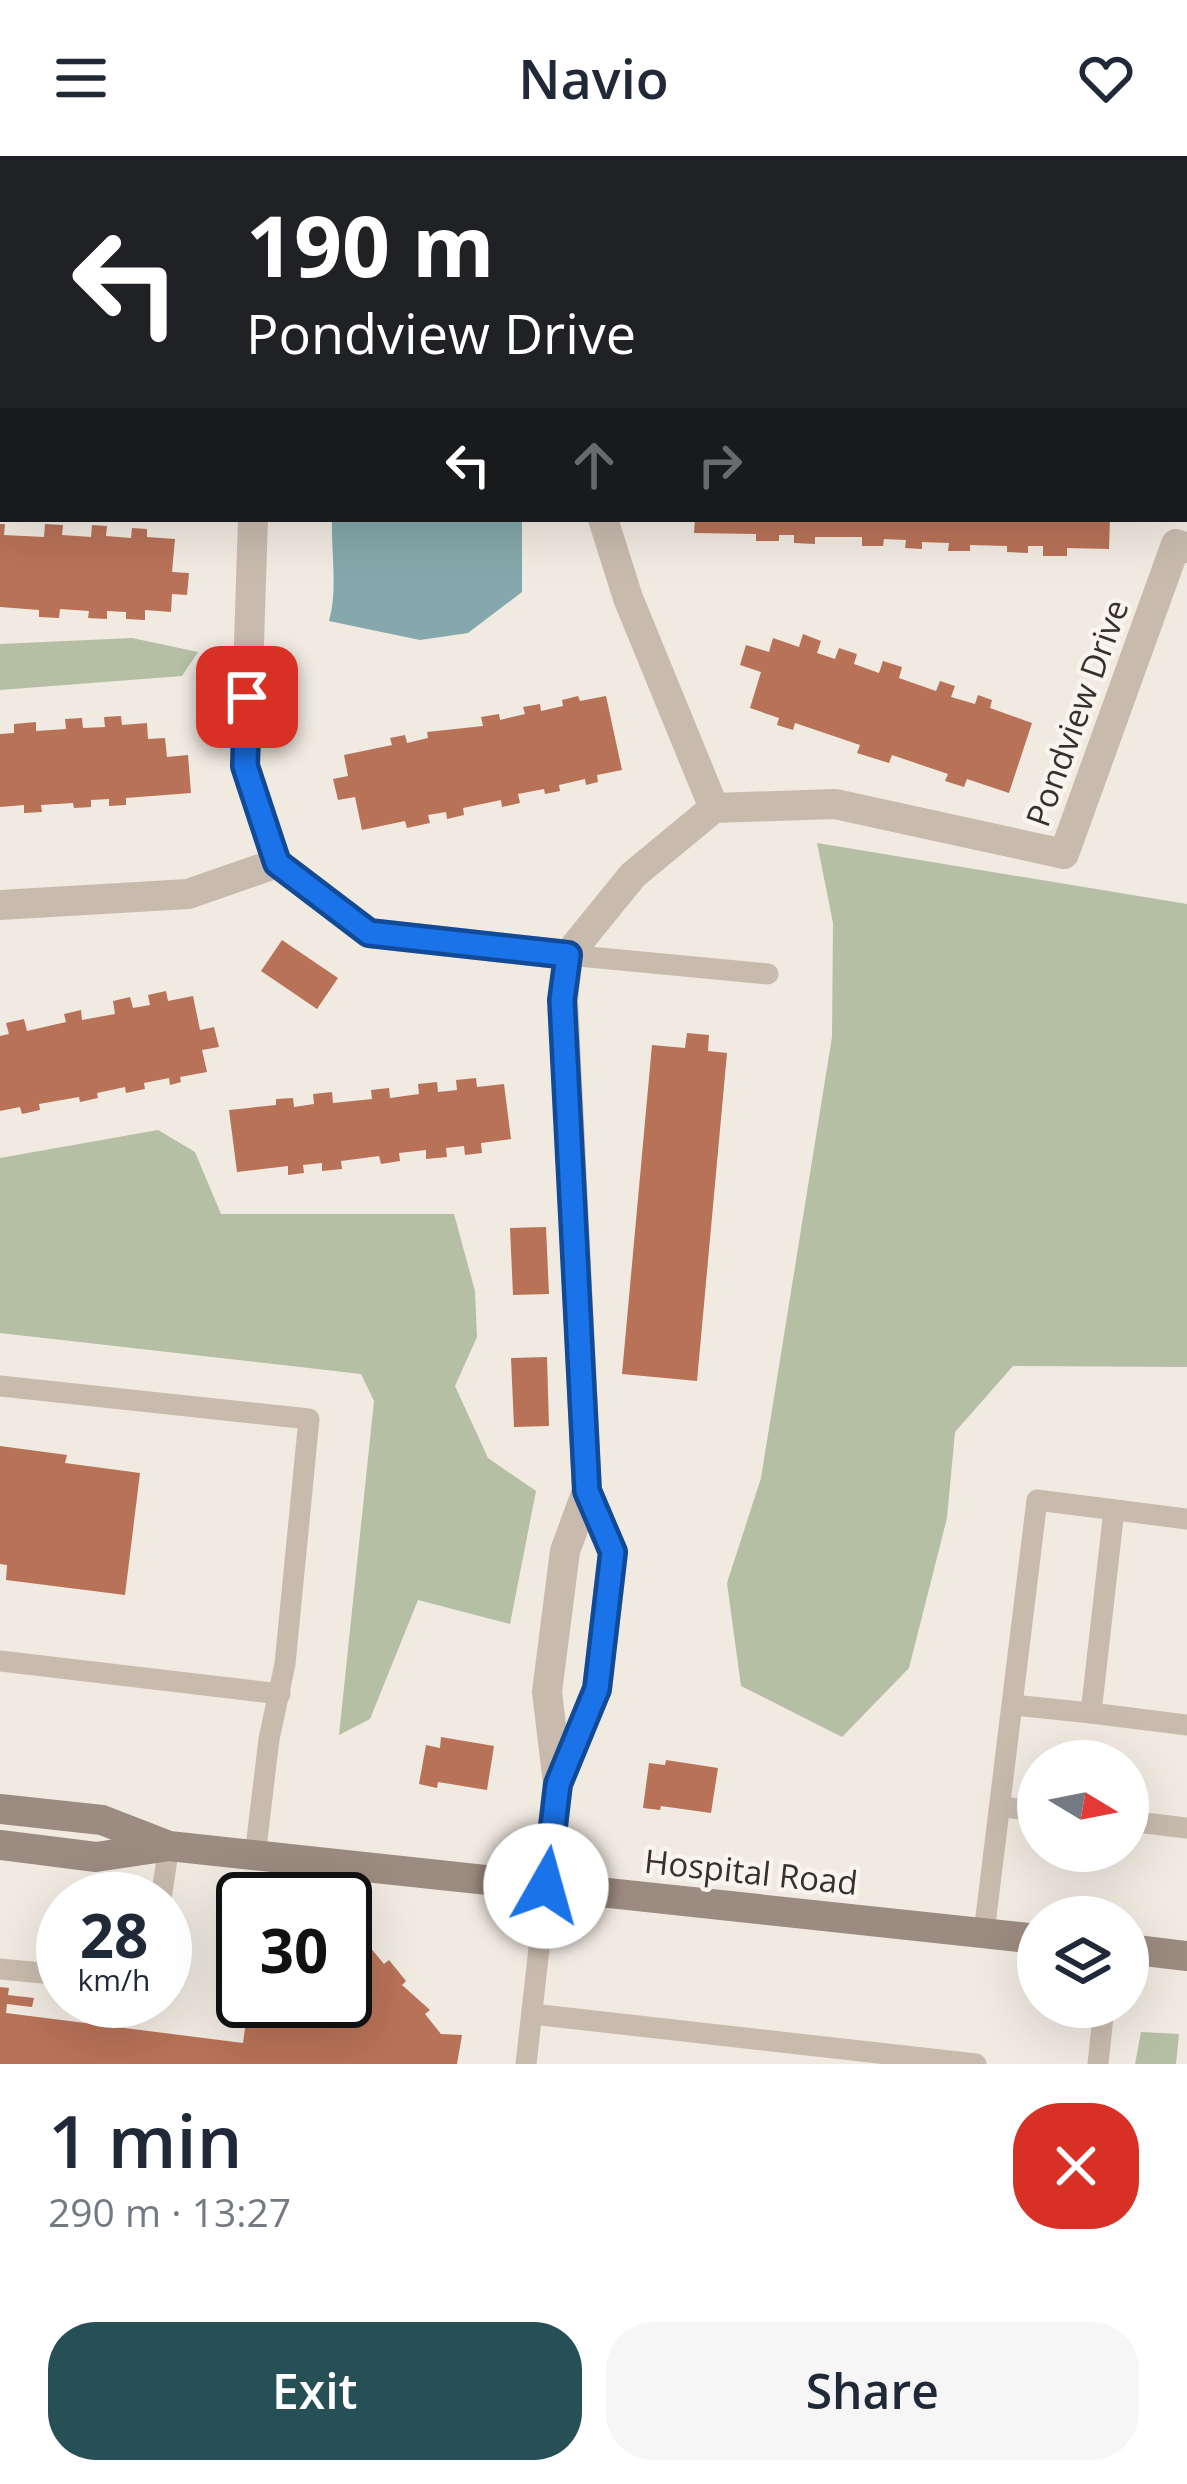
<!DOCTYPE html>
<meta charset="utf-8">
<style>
:root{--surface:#fff;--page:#f6f6f7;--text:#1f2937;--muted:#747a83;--accent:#265055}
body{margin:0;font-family:"Open Sans",sans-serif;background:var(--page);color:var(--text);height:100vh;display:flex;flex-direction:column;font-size:45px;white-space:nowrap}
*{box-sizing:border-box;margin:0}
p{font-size:39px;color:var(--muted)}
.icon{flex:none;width:66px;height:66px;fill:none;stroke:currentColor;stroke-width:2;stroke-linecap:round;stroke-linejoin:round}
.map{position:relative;height:1908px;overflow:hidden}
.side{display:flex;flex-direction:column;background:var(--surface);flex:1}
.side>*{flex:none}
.banner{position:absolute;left:0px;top:0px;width:1188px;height:366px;box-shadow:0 12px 48px #0002;background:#202124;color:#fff;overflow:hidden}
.needle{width:78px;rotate:100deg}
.tools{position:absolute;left:1017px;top:1584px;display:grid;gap:24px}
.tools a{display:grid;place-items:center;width:132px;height:132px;border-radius:50%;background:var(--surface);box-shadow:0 12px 48px #0002;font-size:60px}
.speed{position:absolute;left:36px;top:1716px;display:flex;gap:24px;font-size:60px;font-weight:700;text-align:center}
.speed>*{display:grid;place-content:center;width:156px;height:156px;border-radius:50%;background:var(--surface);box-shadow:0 12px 48px #0002;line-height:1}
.speed small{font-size:30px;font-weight:400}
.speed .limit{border:6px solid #111;border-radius:18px;background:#fff;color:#111}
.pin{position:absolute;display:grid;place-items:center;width:102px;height:102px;color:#fff;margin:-51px;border-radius:24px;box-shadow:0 6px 18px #0006}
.me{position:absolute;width:132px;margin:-66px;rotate:7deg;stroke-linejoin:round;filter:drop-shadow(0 0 9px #0008)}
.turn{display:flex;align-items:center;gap:42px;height:252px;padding:0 48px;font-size:54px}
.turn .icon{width:156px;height:156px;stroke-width:2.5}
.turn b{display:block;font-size:84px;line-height:102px}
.lanes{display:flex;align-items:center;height:114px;padding:0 48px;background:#0003;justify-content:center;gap:60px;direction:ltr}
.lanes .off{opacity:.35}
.round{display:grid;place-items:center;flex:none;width:126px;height:126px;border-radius:48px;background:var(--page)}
.overview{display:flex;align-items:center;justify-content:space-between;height:204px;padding:0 48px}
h1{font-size:72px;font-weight:600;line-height:90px}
.button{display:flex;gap:24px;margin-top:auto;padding:24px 48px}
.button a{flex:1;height:138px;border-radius:48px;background:var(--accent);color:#fff;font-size:48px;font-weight:600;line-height:138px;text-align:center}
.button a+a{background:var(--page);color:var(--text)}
header{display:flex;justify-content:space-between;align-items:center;height:156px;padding:0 48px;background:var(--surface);font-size:54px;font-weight:600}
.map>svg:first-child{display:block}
.green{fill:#b4bfa3}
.water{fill:#84a8ab}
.building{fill:#b87258}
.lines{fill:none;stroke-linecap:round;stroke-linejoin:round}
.lane{stroke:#c8bbae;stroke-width:21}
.street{stroke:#c8bbae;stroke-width:30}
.secondary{stroke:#9c8b80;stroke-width:30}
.route-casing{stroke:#114b97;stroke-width:30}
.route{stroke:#1a73e8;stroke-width:21}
.labels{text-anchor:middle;stroke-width:9;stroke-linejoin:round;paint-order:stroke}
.street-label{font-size:33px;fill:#38302c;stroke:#f9f4ee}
</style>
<header><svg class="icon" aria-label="menu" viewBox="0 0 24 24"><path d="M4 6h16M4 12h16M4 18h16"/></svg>Navio<svg class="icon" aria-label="heart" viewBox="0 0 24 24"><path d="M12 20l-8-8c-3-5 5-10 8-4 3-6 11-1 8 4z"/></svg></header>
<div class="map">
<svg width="1187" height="1908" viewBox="0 0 1187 1908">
<rect width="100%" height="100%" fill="#f1eae1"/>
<!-- green -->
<g class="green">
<path d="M 132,482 L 198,496 L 182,520 L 0,534 L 0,488 Z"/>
<path d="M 817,687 L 1187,748 L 1187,1211 L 1013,1210 L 955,1276 L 947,1362 L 909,1512 L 842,1581 L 741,1530 L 727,1427 L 761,1322 L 832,881 L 833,767 Z"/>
<path d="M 158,974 L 195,996 L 221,1058 L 454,1058 L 475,1135 L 477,1181 L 455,1230 L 488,1302 L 536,1335 L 510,1468 L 418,1444 L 370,1563 L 339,1579 L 374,1245 L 361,1218 L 0,1177 L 0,1002 Z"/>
<path d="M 1141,1876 L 1179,1878 L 1176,1908 L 1135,1908 Z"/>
</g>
<!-- water -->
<path class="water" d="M 332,363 L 522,363 L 522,436 L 468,477 L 420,484 L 329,465 C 338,433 331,397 332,363 Z"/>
<!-- building -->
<g class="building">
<path d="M 695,363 L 1110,363 L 1109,393 L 1067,392 L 1067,400 L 1043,400 L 1043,390 L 1028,390 L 1028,397 L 1007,396 L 1007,390 L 970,389 L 970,395 L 948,395 L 949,387 L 922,386 L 922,393 L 905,392 L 906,384 L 884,383 L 883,390 L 862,390 L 862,381 L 815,381 L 815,388 L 794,387 L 794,379 L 779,379 L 779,385 L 756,385 L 756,378 L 694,377 Z"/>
<path d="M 0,368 L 5,368 L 4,379 L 44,381 L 45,368 L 63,369 L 62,379 L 91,381 L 92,369 L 107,370 L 106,380 L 131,382 L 132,372 L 147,373 L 147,381 L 175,383 L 172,416 L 189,417 L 187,439 L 172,438 L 171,456 L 145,454 L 145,464 L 126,463 L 126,456 L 107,455 L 107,463 L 88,462 L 89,455 L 60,453 L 59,462 L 39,461 L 39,454 L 0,451 Z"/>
<path d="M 803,478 L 821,485 L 817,497 L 835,503 L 839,492 L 857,498 L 854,508 L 879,517 L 883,505 L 902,511 L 899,522 L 936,535 L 940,525 L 955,530 L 951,541 L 975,548 L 978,539 L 992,544 L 990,552 L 1032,567 L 1009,637 L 967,623 L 964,631 L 945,625 L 948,618 L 892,599 L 889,607 L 857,597 L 860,589 L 795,567 L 793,574 L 777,569 L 779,562 L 750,552 L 761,516 L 740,509 L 746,489 L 769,496 L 773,482 L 799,491 Z"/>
<path d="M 578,540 L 580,545 L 606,540 L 622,614 L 597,619 L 598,626 L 586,629 L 585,623 L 559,629 L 560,635 L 545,638 L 544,633 L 518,638 L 520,647 L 502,651 L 501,644 L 463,652 L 464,659 L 447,663 L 446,656 L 428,659 L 430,667 L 407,672 L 405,665 L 362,674 L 355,641 L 338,644 L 333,623 L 348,620 L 344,599 L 392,589 L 390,582 L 405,579 L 407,587 L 428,582 L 427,576 L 483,570 L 481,561 L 499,558 L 500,564 L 525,558 L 523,551 L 540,548 L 541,555 L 563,550 L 562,544 Z"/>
<path d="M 121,560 L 122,569 L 147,567 L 148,583 L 165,582 L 167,601 L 188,599 L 191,637 L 126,642 L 126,649 L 109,650 L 109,643 L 91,644 L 91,651 L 74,652 L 73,647 L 41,649 L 42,656 L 24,657 L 24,649 L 0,651 L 0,578 L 14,577 L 14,568 L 36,566 L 36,575 L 66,573 L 65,563 L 82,562 L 83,572 L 105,571 L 104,561 Z"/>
<path d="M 282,784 L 338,822 L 317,853 L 261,815 Z"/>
<path d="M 166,835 L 168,845 L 193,840 L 200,874 L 214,871 L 219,891 L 202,894 L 207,916 L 180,921 L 181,926 L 170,929 L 169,922 L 144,927 L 145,933 L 126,937 L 125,931 L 97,937 L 98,942 L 80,946 L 79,941 L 39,948 L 40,954 L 22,958 L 20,951 L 0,955 L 0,880 L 9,878 L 6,867 L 24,863 L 27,875 L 66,866 L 64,858 L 81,854 L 82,864 L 115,858 L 113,845 L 130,841 L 133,852 L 150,849 L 148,839 Z"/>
<path d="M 687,877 L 709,879 L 708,895 L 727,897 L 697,1225 L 622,1218 L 652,889 L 685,892 Z"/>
<path d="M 476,922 L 477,931 L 504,928 L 511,983 L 481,987 L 482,997 L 465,999 L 464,990 L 446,992 L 447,1001 L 426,1003 L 426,994 L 399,997 L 400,1005 L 381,1008 L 379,1000 L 341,1005 L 342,1013 L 322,1015 L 322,1007 L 303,1009 L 304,1017 L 288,1019 L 288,1010 L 237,1016 L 229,954 L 276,949 L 276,943 L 293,942 L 294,951 L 314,948 L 313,938 L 332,936 L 333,947 L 372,943 L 371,934 L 389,932 L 390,942 L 419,938 L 418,928 L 437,926 L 438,936 L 457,934 L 456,924 Z"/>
<path d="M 546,1071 L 549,1138 L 513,1139 L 510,1072 Z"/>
<path d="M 547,1201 L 549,1270 L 514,1271 L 511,1202 Z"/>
<path d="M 0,1290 L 67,1299 L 65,1307 L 140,1317 L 125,1439 L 6,1424 L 7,1409 L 0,1408 Z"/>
<path d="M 441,1581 L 494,1590 L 487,1634 L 438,1626 L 437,1632 L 419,1628 L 426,1589 L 440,1592 Z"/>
<path d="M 666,1604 L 718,1612 L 711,1657 L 661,1650 L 660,1654 L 643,1652 L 649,1607 L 665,1609 Z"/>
<path d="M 345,1780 L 364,1784 L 384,1808 L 389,1804 L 406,1825 L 402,1829 L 430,1854 L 425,1858 L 441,1878 L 462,1879 L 457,1908 L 0,1908 L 0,1831 L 9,1832 L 8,1839 L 34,1842 L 32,1851 L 7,1848 L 6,1857 L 243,1887 L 247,1858 L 266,1845 L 345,1845 Z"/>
</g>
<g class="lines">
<!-- lane -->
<g class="lane">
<path d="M 1014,0 L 1015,3"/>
<path d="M 1185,83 L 1187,83"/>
<path d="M 568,799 L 768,818"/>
<path d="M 0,1230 L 309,1263 L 285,1508 L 269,1583 L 255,1700"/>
<path d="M 0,1505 L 280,1538"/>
<path d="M 1013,1549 L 1091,1557 L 1114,1354"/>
<path d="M 1091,1557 L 1187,1569"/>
<path d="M 1002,1651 L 1038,1655"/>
<path d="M 1128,1665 L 1187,1672"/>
<path d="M 161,1743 L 169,1690"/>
<path d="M 984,1777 L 1037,1344 L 1187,1363"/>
<path d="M 0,1813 L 63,1819"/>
<path d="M 532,1858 L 976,1908"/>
<path d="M 526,1908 L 546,1730"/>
<path d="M 1098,1908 L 1104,1851"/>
</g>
<!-- street -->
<g class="street">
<path d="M 606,0 L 608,3"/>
<path d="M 214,3 L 215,0"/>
<path d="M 0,275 L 3,275"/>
<path d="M 253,363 L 245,610 L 277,707 L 369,777 L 568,799"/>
<path d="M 603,363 L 628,442 L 714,652"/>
<path d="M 0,749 L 188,738 L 277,707"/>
<path d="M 558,1627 L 597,1533 L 613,1397 L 587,1335 L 563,844 L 568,799 L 633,719 L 714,652 L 835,648 L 1064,698 L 1176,388 L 1187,392"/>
<path d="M 546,1730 L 558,1627 L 547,1536 L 565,1395 L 587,1335"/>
</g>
<!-- secondary -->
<g class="secondary">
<path d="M 0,1653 L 102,1664 L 169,1690 L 1038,1783"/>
<path d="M 0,1689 L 96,1701 L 163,1691"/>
<path d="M 1128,1793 L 1187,1800"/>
</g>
</g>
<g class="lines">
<!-- route casing -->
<g class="route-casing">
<path id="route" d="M 247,541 L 245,610 L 277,707 L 369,777 L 568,799 L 562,844 L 587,1335 L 613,1396 L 597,1533 L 558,1628 L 546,1730"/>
</g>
<!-- route -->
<use href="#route" class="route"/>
</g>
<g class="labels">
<!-- street labels -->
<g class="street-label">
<text transform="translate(1077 557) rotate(-70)" y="12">Pondview Drive</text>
<text transform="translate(751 1716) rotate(6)" y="12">Hospital Road</text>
</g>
</g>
</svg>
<div class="tools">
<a><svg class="needle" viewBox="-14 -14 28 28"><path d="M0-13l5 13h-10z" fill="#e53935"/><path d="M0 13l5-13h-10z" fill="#747a83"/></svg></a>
<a><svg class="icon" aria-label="layers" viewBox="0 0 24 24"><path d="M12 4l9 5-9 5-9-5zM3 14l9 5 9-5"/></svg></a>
</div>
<div class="speed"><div>28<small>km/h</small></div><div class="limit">30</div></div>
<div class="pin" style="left:247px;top:541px;background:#d93025"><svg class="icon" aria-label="arrive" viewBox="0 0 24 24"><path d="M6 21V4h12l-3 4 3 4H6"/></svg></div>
<svg class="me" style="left:546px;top:1730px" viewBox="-20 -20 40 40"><circle r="19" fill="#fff"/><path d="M0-13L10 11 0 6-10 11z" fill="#1a73e8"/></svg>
<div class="banner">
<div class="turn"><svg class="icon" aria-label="left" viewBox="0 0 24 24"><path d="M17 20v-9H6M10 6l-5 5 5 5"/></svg><div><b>190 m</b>Pondview Drive</div></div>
<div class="lanes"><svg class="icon" aria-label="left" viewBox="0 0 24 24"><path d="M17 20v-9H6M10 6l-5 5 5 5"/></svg><svg class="icon off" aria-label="ahead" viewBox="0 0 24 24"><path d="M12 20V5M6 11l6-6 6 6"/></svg><svg class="icon off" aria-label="right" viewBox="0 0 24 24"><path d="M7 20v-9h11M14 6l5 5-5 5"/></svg></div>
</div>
</div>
<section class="side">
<div class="overview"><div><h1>1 min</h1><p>290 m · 13:27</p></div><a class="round" style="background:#d93025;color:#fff"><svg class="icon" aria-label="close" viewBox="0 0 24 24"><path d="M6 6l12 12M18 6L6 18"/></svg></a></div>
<div class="button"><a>Exit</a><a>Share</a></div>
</section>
